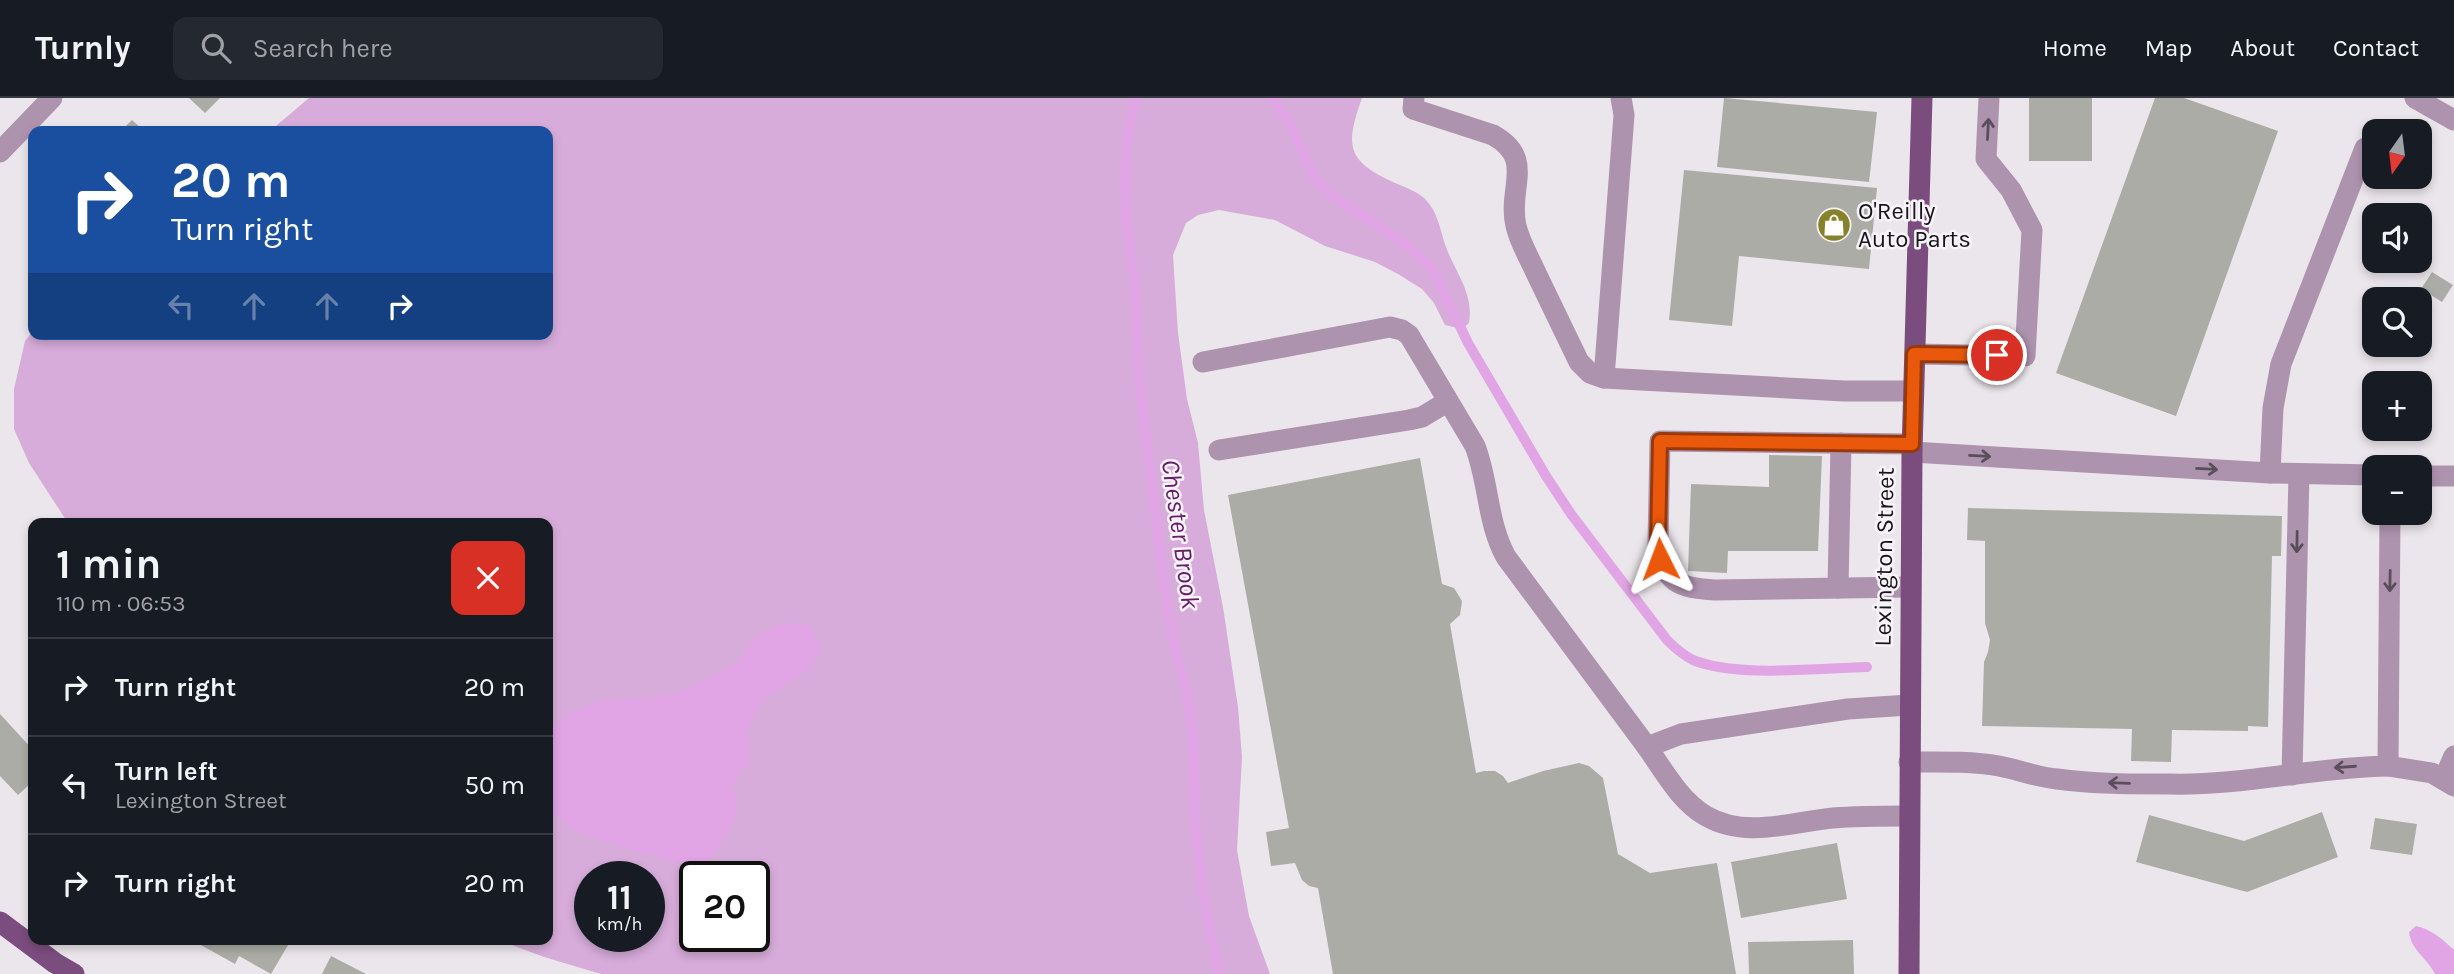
<!DOCTYPE html>
<meta charset="utf-8">
<style>
:root{--surface:#171b24;--page:#242831;--text:#f1f3f6;--muted:#9ea1a6;--line:#363941}
body{margin:0;font-family:Karla,sans-serif;background:var(--page);color:var(--text);height:100vh;display:flex;flex-direction:column;font-size:26px;white-space:nowrap}
*{box-sizing:border-box;margin:0}
p{font-size:23px;color:var(--muted)}
.icon{flex:none;width:38px;height:38px;fill:none;stroke:currentColor;stroke-width:2;stroke-linecap:round;stroke-linejoin:round}
.map{position:relative;flex:1;overflow:hidden}
.drawer{position:absolute;left:28px;top:420px;width:525px;height:427px;display:flex;flex-direction:column;background:var(--surface);border-radius:14px;box-shadow:0 4px 10px #0003}
.drawer>*{flex:none}
.banner{position:absolute;left:28px;top:28px;width:525px;height:214px;border-radius:14px;box-shadow:0 4px 10px #0003;background:#1a4fa0;color:#fff;overflow:hidden}
.needle{width:46px;rotate:194deg}
.controls{position:absolute;left:2362px;top:21px;display:grid;gap:14px}
.controls a{display:grid;place-items:center;width:70px;height:70px;border-radius:14px;background:var(--surface);box-shadow:0 4px 10px #0003;font-size:35px}
.speed{position:absolute;left:574px;top:763px;display:flex;gap:14px;font-size:35px;font-weight:700;text-align:center}
.speed>*{display:grid;place-content:center;width:91px;height:91px;border-radius:50%;background:var(--surface);box-shadow:0 4px 10px #0003;line-height:1}
.speed small{font-size:18px;font-weight:400}
.speed .limit{border:4px solid #111;border-radius:10px;background:#fff;color:#111}
.pin{position:absolute;display:grid;place-items:center;width:60px;height:60px;color:#fff;margin:-30px;border:4px solid #fff;border-radius:50%;box-shadow:0 2px 7px #0007}
.me{position:absolute;width:77px;margin:-38px;rotate:357deg;stroke-linejoin:round;filter:drop-shadow(0 0 5px #0008)}
.turn{display:flex;align-items:center;gap:24px;height:147px;padding:0 28px;font-size:32px}
.turn .icon{width:91px;height:91px;stroke-width:2.5}
.turn b{display:block;font-size:49px;line-height:60px}
.lanes{display:flex;align-items:center;height:66px;padding:0 28px;background:#0003;justify-content:center;gap:35px;direction:ltr}
.lanes .off{opacity:.35}
.round{display:grid;place-items:center;flex:none;width:74px;height:74px;border-radius:14px;background:var(--page)}
.summary{display:flex;align-items:center;justify-content:space-between;height:119px;padding:0 28px}
h1{font-size:42px;font-weight:700;line-height:52px}
ul{padding:0;list-style:none}
li{display:flex;align-items:center;gap:21px;height:98px;padding:0 28px;border-top:2px solid var(--line)}
li div{flex:1}
li b{display:block;font-size:26px}
li em{font-style:normal}
header{display:flex;align-items:center;gap:42px;box-sizing:border-box;height:98px;padding:0 35px;background:var(--surface);border-bottom:2px solid var(--line)}
header strong{font-size:33px}
nav{display:flex;gap:38px;margin-inline-start:auto;font-size:24px}
.search{width:490px;height:63px;background:var(--page);display:flex;align-items:center;gap:18px;box-sizing:border-box;padding:0 24px;border-radius:14px;color:var(--muted);font-size:26px}
.map>svg:first-child{display:block}
.green{fill:#d7acda;fill-rule:evenodd}
.water{fill:#e1a4e5}
.lines{fill:none;stroke-linecap:round;stroke-linejoin:round}
.stream{stroke:#e1a4e5;stroke-width:10}
.building{fill:#acaca6}
.minor{stroke:#ae93af;stroke-width:21}
.major{stroke:#7b4d7e;stroke-width:21}
.oneway{stroke:#5b4e5c}
.route-casing{stroke:#983908;stroke-width:18}
.route{stroke:#ea580c;stroke-width:12}
.labels{text-anchor:middle;stroke-width:5;stroke-linejoin:round;paint-order:stroke}
.poi-label{font-size:24px;fill:#171618;stroke:#f8f3f8;text-anchor:start}
.street-label{font-size:24px;fill:#171618;stroke:#f8f3f8}
.water-label{font-size:26px;font-style:italic;fill:#661e6b;stroke:#f8f3f8}
</style>
<header>
<strong>Turnly</strong>
<div class="search"><svg class="icon" aria-label="search" viewBox="0 0 24 24"><circle cx="10" cy="10" r="6"/><path d="M15 15l6 6"/></svg>Search here</div>
<nav><a>Home</a><a>Map</a><a>About</a><a>Contact</a></nav>
</header>
<div class="map">
<svg width="2454" height="876" viewBox="0 0 2454 876">
<rect width="100%" height="100%" fill="#ebe6eb"/>
<!-- green -->
<path class="green" d="M 309,0 L 1362,0 C 1345,48 1346,63 1395,85 C 1405,89 1416,93 1424,100 C 1438,113 1440,132 1446,149 C 1456,176 1474,195 1469,225 L 1462,231 L 1445,227 L 1434,205 L 1422,191 L 1398,176 L 1375,164 L 1325,148 L 1275,122 L 1219,112 L 1198,117 L 1186,125 L 1173,157 L 1178,235 L 1187,301 L 1198,345 L 1204,412 L 1223,509 L 1238,609 L 1242,659 L 1237,752 L 1249,818 L 1270,876 L 601,876 L 544,859 L 499,842 L 548,842 L 548,425 L 68,425 L 29,365 L 14,331 L 14,291 L 25,243 L 33,233 L 33,236 L 548,236 L 548,33 L 270,33 ZM 590,779 L 649,779 L 649,838 L 590,838 ZM 695,779 L 754,779 L 754,838 L 695,838 Z"/>
<!-- water -->
<g class="water">
<path d="M 781,525 L 808,526 L 822,548 L 811,570 L 765,600 L 747,632 L 750,664 L 739,675 L 733,687 L 737,707 L 732,729 L 707,763 L 690,768 L 661,759 L 644,756 L 577,734 L 548,711 L 548,631 L 570,615 L 599,603 L 669,597 L 698,585 L 737,565 L 755,539 Z"/>
<path d="M 2416,828 C 2431,831 2442,841 2454,852 L 2454,876 L 2435,876 C 2427,860 2411,852 2409,834 Z"/>
</g>
<g class="lines">
<!-- stream -->
<g class="stream">
<path d="M 1136,0 L 1128,35 L 1125,76 L 1126,118 L 1135,190 L 1139,284 L 1166,502 L 1175,549 L 1186,590 L 1193,635 L 1196,733 L 1202,791 L 1219,876"/>
<path d="M 1272,0 L 1290,26 L 1314,80 L 1331,97 L 1409,148 L 1433,172 L 1468,245 L 1546,378 L 1571,416 L 1667,542 C 1675,550 1683,557 1693,562 C 1737,580 1819,570 1867,569"/>
</g>
</g>
<!-- building -->
<g class="building">
<path d="M 189,0 L 220,0 L 205,15 Z"/>
<path d="M 1724,0 L 1877,14 L 1869,84 L 1717,69 Z"/>
<rect x="2029" y="0" width="63" height="63"/>
<path d="M 2155,0 L 2184,0 L 2278,33 L 2176,318 L 2056,275 Z"/>
<path d="M 132,22 L 144,33 L 121,33 Z"/>
<path d="M 1684,72 L 1877,90 L 1869,171 L 1739,158 L 1732,228 L 1669,222 Z"/>
<path d="M 2432,174 L 2453,187 L 2442,204 L 2421,191 Z"/>
<path d="M 1769,357 L 1822,358 L 1818,453 L 1728,453 L 1727,475 L 1688,473 L 1691,386 L 1769,389 Z"/>
<path d="M 1420,360 L 1442,486 L 1454,490 L 1462,503 L 1460,517 L 1450,526 L 1476,675 L 1484,673 L 1495,673 L 1503,678 L 1508,685 L 1543,673 L 1579,665 L 1589,668 L 1603,680 L 1618,756 L 1650,775 L 1717,765 L 1736,876 L 1333,876 L 1318,790 L 1309,788 L 1302,782 L 1295,765 L 1271,768 L 1266,734 L 1289,730 L 1228,397 Z"/>
<path d="M 1968,410 L 2282,418 L 2281,458 L 2272,458 L 2268,629 L 2248,628 L 2248,633 L 2172,632 L 2171,664 L 2131,663 L 2132,631 L 1982,628 L 1984,564 L 1988,554 L 1990,542 L 1985,525 L 1985,443 L 1967,442 Z"/>
<path d="M 0,616 L 33,652 L 33,683 L 18,697 L 0,678 Z"/>
<path d="M 2322,714 L 2338,759 L 2247,794 L 2136,764 L 2149,717 L 2244,743 Z"/>
<path d="M 2375,720 L 2417,726 L 2412,757 L 2370,751 Z"/>
<path d="M 1837,745 L 1847,801 L 1741,820 L 1731,764 Z"/>
<path d="M 192,842 L 291,842 L 271,876 L 239,858 L 235,866 Z"/>
<path d="M 1853,842 L 1854,876 L 1749,876 L 1748,844 Z"/>
<path d="M 331,858 L 366,876 L 322,876 Z"/>
</g>
<g class="lines">
<!-- minor -->
<g class="minor">
<path d="M 1414,0 L 1413,11 L 1493,37 C 1536,61 1507,90 1516,128 C 1520,145 1530,161 1537,177 C 1551,206 1565,235 1579,264 L 1590,275 L 1604,280 L 1844,293 L 1913,293"/>
<path d="M 2415,0 L 2454,22"/>
<path d="M 0,54 L 52,0"/>
<path d="M 1915,256 L 2025,258 L 2032,132 L 2011,92 L 1986,61 L 1989,0"/>
<path d="M 1203,264 L 1390,229 L 1402,232 L 1409,237 L 1475,348 C 1489,384 1487,425 1506,459 L 1647,649 L 1681,636 L 1848,611 L 1909,607"/>
<path d="M 1604,280 L 1624,17 L 1621,0"/>
<path d="M 1219,352 L 1409,322 L 1422,319 L 1447,304"/>
<path d="M 1912,354 L 2270,375 L 2375,377"/>
<path d="M 2270,375 L 2273,310 L 2281,266 L 2365,50"/>
<path d="M 2420,378 L 2454,378"/>
<path d="M 1910,489 L 1715,492 C 1679,490 1664,485 1658,446 L 1660,343 L 1912,346"/>
<path d="M 1838,490 L 1841,345"/>
<path d="M 1647,649 C 1664,673 1680,703 1706,718 C 1746,741 1791,724 1833,720 C 1858,718 1884,718 1909,718"/>
<path d="M 1909,664 C 1939,664 1970,663 1999,668 C 2019,672 2037,679 2057,681 C 2094,686 2132,686 2169,686 C 2243,688 2315,669 2388,668 L 2390,415"/>
<path d="M 2388,668 L 2432,675 L 2454,688"/>
<path d="M 2292,677 L 2299,376"/>
<path d="M 2444,681 L 2454,658"/>
</g>
<!-- major -->
<g class="major">
<path d="M 0,824 L 55,865 L 74,876"/>
<path d="M 1909,876 L 1912,354 L 1922,0"/>
</g>
</g>
<!-- one-way arrows -->
<defs><path id="oneway-shaft" d="M-6 0H5M1.5-3L5.5 0L1.5 3" fill="none" stroke-width="1.6" stroke-linecap="round" stroke-linejoin="round" transform="scale(1.75)"/></defs>
<g class="oneway">
<use href="#oneway-shaft" transform="translate(1988 31) rotate(-87)"/>
<use href="#oneway-shaft" transform="translate(1980 358) rotate(3)"/>
<use href="#oneway-shaft" transform="translate(2207 371) rotate(3)"/>
<use href="#oneway-shaft" transform="translate(2297 444) rotate(91)"/>
<use href="#oneway-shaft" transform="translate(2390 483) rotate(91)"/>
<use href="#oneway-shaft" transform="translate(2345 669) rotate(176)"/>
<use href="#oneway-shaft" transform="translate(2119 685) rotate(-178)"/>
</g>
<g class="lines">
<!-- route casing -->
<g class="route-casing">
<path id="route" d="M 1660,461 L 1658,446 L 1660,343 L 1912,346 L 1914,256 L 1997,257"/>
</g>
<!-- route -->
<use href="#route" class="route"/>
</g>
<!-- icons -->
<defs>
<g id="shop-disc" transform="scale(1.75)"><circle r="9.5" fill="#86822a" stroke="#f8f3f8"/><path d="M-5-2.5h2.3a2.7 3.5 0 0 1 5.4 0H5L5.5 6h-11ZM-1.5-2.5h3a1.5 2.3 0 0 0-3 0Z" fill="#fff"/></g>
</defs>
<g fill-rule="evenodd">
<use href="#shop-disc" x="1834" y="127"/>
</g>
<g class="labels">
<!-- poi labels -->
<g class="poi-label">
<text x="1858" y="121">O'Reilly<tspan x="1858" dy="28">Auto Parts</tspan></text>
</g>
<!-- street labels -->
<g class="street-label">
<text transform="translate(1884 459) rotate(-89)" y="8">Lexington Street</text>
</g>
<!-- water labels -->
<g class="water-label">
<text transform="translate(1181 436) rotate(82)" y="9">Chester Brook</text>
</g>
</g>
</svg>
<div class="controls">
<a><svg class="needle" viewBox="-14 -14 28 28"><path d="M0-13l5 13h-10z" fill="#e53935"/><path d="M0 13l5-13h-10z" fill="#9ea1a6"/></svg></a>
<a><svg class="icon" aria-label="sound" viewBox="0 0 24 24"><path d="M4 9h4l5-4v14l-5-4H4zM17 9q2 3 0 6"/></svg></a>
<a><svg class="icon" aria-label="search" viewBox="0 0 24 24"><circle cx="10" cy="10" r="6"/><path d="M15 15l6 6"/></svg></a>
<a>+</a>
<a>−</a>
</div>
<div class="speed"><div>11<small>km/h</small></div><div class="limit">20</div></div>
<div class="pin" style="left:1997px;top:257px;background:#d93025"><svg class="icon" aria-label="arrive" viewBox="0 0 24 24"><path d="M6 21V4h12l-3 4 3 4H6"/></svg></div>
<svg class="me" style="left:1660px;top:461px" viewBox="-20 -20 40 40"><path d="M0-17L14 15 0 8-14 15z" fill="#ea580c" stroke="#fff" stroke-width="4"/></svg>
<div class="banner">
<div class="turn"><svg class="icon" aria-label="right" viewBox="0 0 24 24"><path d="M7 20v-9h11M14 6l5 5-5 5"/></svg><div><b>20 m</b>Turn right</div></div>
<div class="lanes"><svg class="icon off" aria-label="left" viewBox="0 0 24 24"><path d="M17 20v-9H6M10 6l-5 5 5 5"/></svg><svg class="icon off" aria-label="ahead" viewBox="0 0 24 24"><path d="M12 20V5M6 11l6-6 6 6"/></svg><svg class="icon off" aria-label="ahead" viewBox="0 0 24 24"><path d="M12 20V5M6 11l6-6 6 6"/></svg><svg class="icon" aria-label="right" viewBox="0 0 24 24"><path d="M7 20v-9h11M14 6l5 5-5 5"/></svg></div>
</div>
<section class="drawer">
<div class="summary"><div><h1>1 min</h1><p>110 m · 06:53</p></div><a class="round" style="background:#d93025;color:#fff"><svg class="icon" aria-label="close" viewBox="0 0 24 24"><path d="M6 6l12 12M18 6L6 18"/></svg></a></div>
<ul>
<li><svg class="icon" aria-label="right" viewBox="0 0 24 24"><path d="M7 20v-9h11M14 6l5 5-5 5"/></svg><div><b>Turn right</b></div><em>20 m</em></li>
<li><svg class="icon" aria-label="left" viewBox="0 0 24 24"><path d="M17 20v-9H6M10 6l-5 5 5 5"/></svg><div><b>Turn left</b><p>Lexington Street</p></div><em>50 m</em></li>
<li><svg class="icon" aria-label="right" viewBox="0 0 24 24"><path d="M7 20v-9h11M14 6l5 5-5 5"/></svg><div><b>Turn right</b></div><em>20 m</em></li>
</ul>
</section>
</div>
